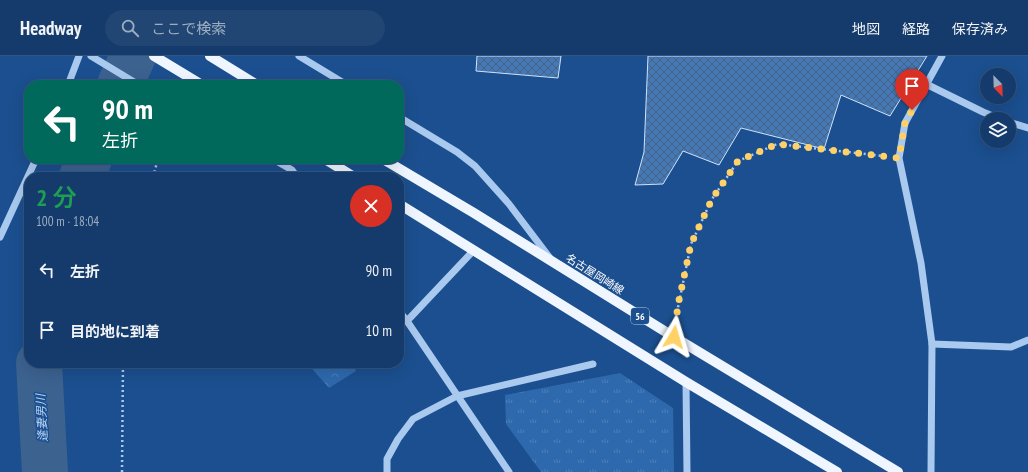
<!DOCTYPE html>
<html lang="ja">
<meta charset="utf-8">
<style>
:root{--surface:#143b6b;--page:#214673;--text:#f1f3f6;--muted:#9dadc1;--line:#33557e}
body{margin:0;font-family:"PT Sans Narrow","Noto Sans JP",sans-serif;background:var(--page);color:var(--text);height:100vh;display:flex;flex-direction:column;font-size:15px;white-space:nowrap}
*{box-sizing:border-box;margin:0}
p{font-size:13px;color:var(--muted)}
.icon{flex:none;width:22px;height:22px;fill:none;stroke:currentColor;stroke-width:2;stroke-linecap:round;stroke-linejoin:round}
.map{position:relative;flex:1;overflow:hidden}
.side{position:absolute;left:24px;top:116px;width:380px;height:196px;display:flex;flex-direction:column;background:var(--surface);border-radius:16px;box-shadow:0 4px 16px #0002,0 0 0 1px var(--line)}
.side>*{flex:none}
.guide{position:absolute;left:24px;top:24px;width:380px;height:84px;border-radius:16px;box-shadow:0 4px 16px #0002,0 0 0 1px var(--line);background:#00695c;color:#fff;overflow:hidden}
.needle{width:26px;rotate:157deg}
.buttons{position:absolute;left:980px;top:12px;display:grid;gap:8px}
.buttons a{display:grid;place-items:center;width:36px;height:36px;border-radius:50%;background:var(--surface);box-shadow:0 4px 16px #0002,0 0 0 1px var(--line);font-size:20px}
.pin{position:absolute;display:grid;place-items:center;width:34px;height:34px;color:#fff;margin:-41px -17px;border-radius:50% 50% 50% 0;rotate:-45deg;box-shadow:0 0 4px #0007}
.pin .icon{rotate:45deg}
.me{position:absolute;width:44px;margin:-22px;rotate:7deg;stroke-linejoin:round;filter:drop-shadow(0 0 3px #0008)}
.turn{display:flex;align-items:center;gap:14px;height:84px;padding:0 12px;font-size:18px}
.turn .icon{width:52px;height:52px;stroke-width:2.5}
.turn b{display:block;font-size:28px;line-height:34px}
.round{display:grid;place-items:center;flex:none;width:42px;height:42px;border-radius:21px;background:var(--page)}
.head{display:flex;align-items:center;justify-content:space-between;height:68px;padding:0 12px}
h1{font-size:24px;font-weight:600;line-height:30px;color:#1e9e55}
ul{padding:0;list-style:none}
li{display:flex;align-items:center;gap:12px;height:60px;padding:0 12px}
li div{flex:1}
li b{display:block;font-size:15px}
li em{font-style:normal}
header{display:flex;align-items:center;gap:24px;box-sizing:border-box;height:56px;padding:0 20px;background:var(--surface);border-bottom:1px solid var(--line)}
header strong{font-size:19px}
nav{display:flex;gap:22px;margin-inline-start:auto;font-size:14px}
.search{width:280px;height:36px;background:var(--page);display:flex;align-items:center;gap:10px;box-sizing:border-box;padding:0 14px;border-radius:22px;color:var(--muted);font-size:15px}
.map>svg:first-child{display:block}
.forest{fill:url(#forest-crowns)}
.park{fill:url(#park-tufts)}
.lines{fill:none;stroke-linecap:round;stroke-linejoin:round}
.river{stroke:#3c6290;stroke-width:46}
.building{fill:url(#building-cross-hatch);stroke:#cfe3fa}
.path{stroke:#a9c9ee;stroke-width:2.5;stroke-dasharray:2 3;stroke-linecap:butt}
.minor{stroke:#a9c9ee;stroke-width:7}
.major{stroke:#f0f6ff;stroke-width:10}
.route{stroke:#ffd166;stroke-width:7;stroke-dasharray:0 12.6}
.labels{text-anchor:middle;stroke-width:3;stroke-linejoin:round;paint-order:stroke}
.shield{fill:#1b4f8f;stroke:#bbcadd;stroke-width:1}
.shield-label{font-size:10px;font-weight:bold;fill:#fff}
.street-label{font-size:11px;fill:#fff;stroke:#1b4f8f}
.water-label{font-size:12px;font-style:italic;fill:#b5d3f5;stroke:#1b4f8f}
</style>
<header>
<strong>Headway</strong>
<div class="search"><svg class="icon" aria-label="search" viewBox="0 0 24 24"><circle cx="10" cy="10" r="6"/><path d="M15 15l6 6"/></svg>ここで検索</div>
<nav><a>地図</a><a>経路</a><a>保存済み</a></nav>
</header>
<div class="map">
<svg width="1028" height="416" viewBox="0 0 1028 416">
<defs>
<pattern id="forest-crowns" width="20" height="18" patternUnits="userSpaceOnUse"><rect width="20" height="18" fill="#2e69ad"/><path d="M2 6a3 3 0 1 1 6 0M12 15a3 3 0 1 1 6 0" fill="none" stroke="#4d80b9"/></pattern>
<pattern id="park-tufts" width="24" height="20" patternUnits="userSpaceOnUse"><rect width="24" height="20" fill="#2e69ad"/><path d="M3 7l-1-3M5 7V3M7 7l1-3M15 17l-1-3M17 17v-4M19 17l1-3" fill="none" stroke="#4d80b9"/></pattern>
<pattern id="building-cross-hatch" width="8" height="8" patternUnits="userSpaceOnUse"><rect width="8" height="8" fill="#4478b7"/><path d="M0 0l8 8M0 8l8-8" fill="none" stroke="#486282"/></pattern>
</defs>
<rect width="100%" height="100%" fill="#1b4f8f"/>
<!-- forest -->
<path class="forest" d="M 307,307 L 351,307 L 356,315 L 329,332 Z"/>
<!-- park -->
<path class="park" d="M 620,317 L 673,352 L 674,416 L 541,416 L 506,368 L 505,339 Z"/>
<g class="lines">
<!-- river -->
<g class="river">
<path d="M 120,29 L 133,0"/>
<path d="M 82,121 L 89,103"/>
<path d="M 39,307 L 45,416"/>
</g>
</g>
<!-- building -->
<g class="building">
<path d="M 477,0 L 561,0 L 558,22 L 476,15 Z"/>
<path d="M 648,0 L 927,0 L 890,60 L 841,39 L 824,93 L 741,72 L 719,109 L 683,95 L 663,128 L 635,129 L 644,96 Z"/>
</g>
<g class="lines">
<!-- path -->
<g class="path">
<path d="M 153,121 L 158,103"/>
<path d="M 676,261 L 691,188 L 712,143 L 738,105 L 777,88 L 883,100"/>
<path d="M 122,416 L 123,307"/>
</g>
<!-- minor -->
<g class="minor">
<path d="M 91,0 L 139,29"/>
<path d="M 299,0 L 347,29"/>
<path d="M 926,28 L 983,56 L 1000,63"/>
<path d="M 68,29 L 79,0"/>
<path d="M 399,61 L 457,96 L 475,110 L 509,148 L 550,202"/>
<path d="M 1009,66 L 1028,72"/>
<path d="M 273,103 L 292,114 L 297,121"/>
<path d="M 0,181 L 36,103"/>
<path d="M 474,194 L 407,265 L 509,416"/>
<path d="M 399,255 L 407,265"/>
<path d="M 932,288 L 1011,291 L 1028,284"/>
<path d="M 686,326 L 687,416"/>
<path d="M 387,416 L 387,403 L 398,383 L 413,363 L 457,340 L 593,308"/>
<path d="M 931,416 L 932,288 L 921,207 L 899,102 L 905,67 L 942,0"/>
</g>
<!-- major -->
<g class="major">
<path d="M 154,0 L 202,29"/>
<path d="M 210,0 L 257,29"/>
<path d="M 325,103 L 354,121"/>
<path d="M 383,103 L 474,157 L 674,281 L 898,416"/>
<path d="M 399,148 L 686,326 L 837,416"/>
</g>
</g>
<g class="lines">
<!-- route -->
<path class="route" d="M 674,281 L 678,249 L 691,188 L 712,143 L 738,105 L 777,88 L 899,102 L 905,67 L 912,54"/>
</g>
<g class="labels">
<!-- shield labels -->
<rect class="shield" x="631" y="252" width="18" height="16" rx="3"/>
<g class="shield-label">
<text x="640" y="264">56</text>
</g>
<!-- street labels -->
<g class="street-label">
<text transform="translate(595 218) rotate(32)" y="4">名古屋岡崎線</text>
</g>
<!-- water labels -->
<g class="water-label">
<text transform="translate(42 362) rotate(-93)" y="4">逢妻男川</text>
</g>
</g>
</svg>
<div class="buttons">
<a><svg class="needle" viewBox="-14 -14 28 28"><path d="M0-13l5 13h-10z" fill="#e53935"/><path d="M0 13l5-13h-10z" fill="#9dadc1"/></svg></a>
<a><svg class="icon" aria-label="layers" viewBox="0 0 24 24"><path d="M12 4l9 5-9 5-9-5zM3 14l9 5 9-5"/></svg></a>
</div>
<div class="pin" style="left:912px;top:54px;background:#d93025"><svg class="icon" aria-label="arrive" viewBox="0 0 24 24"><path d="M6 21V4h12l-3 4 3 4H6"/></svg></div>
<svg class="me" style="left:674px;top:281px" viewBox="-20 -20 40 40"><path d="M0-17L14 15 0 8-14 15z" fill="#ffd166" stroke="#fff" stroke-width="4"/></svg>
<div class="guide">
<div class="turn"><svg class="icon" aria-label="left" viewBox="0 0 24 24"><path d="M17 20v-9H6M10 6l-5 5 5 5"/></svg><div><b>90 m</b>左折</div></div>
</div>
<section class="side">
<div class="head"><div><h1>2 分</h1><p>100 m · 18:04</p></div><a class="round" style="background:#d93025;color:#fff"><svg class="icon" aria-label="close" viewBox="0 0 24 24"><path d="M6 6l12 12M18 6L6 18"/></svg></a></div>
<ul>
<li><svg class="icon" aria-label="left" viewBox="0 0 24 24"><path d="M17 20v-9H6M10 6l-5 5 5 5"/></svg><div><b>左折</b></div><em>90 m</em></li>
<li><svg class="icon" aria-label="arrive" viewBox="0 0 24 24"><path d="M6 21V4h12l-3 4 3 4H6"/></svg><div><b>目的地に到着</b></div><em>10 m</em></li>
</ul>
</section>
</div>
